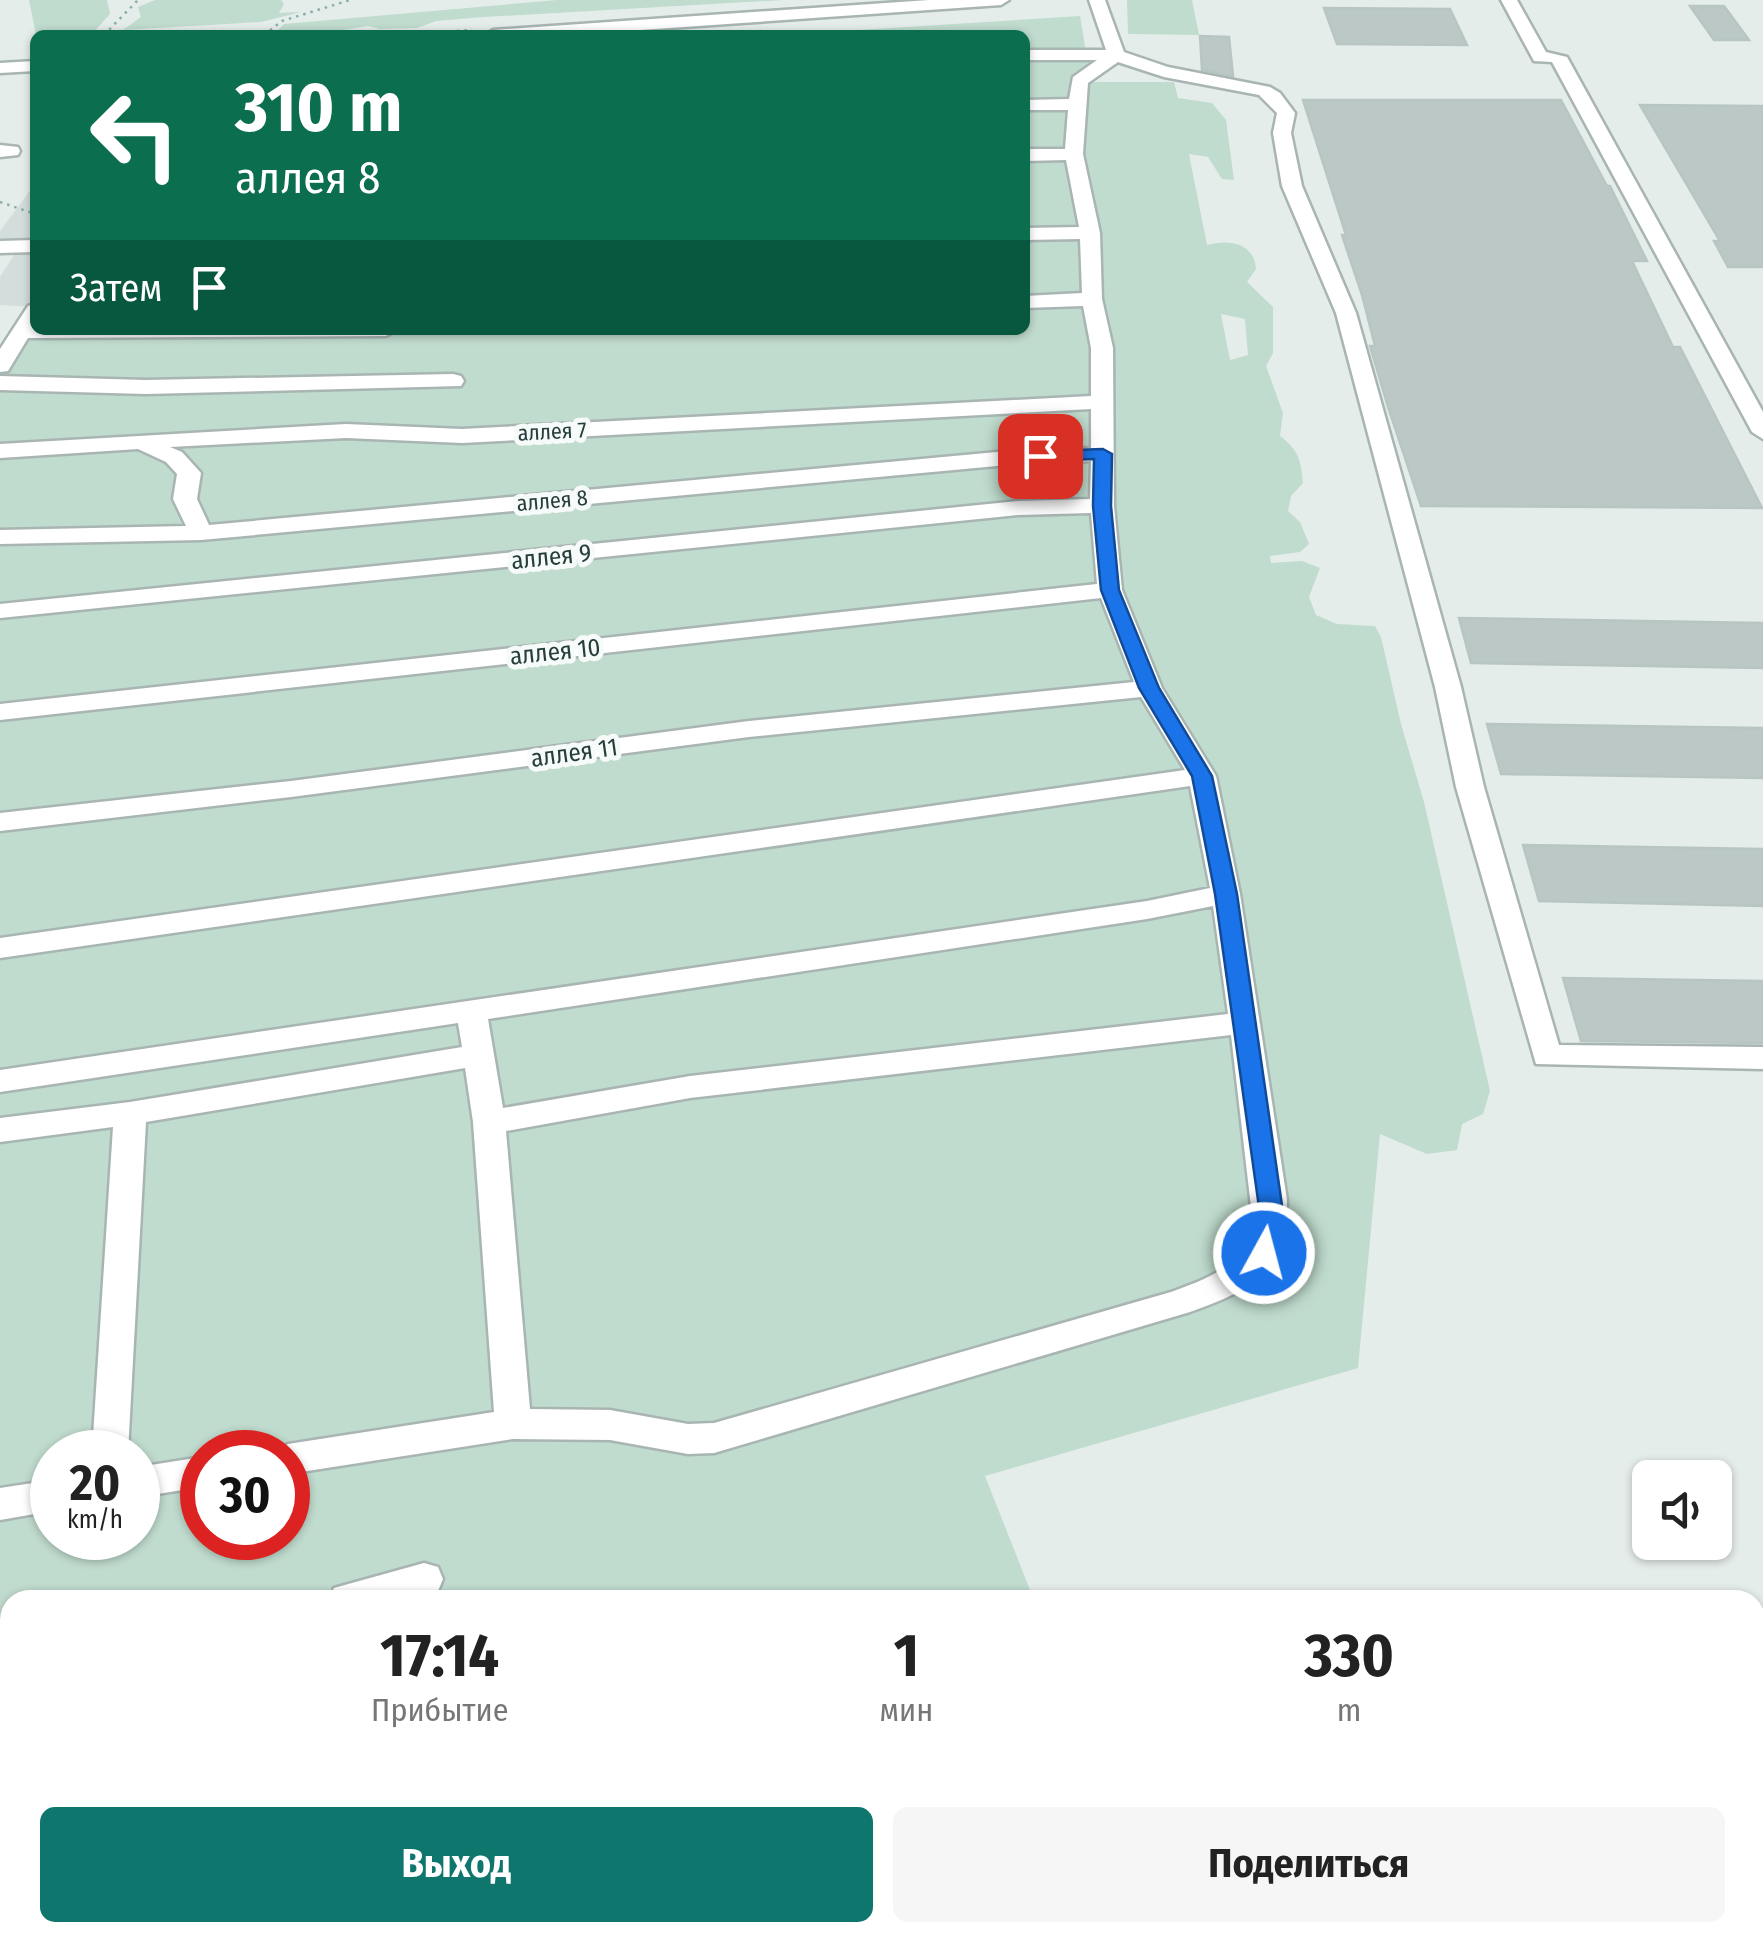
<!DOCTYPE html>
<html lang="ru">
<meta charset="utf-8">
<style>
:root{--surface:#fff;--page:#f6f6f6;--text:#222;--muted:#767676;--accent:#0f766e}
body{margin:0;font-family:"Fira Sans Condensed",sans-serif;background:var(--page);color:var(--text);height:100vh;display:flex;flex-direction:column;font-size:38px;white-space:nowrap}
*{box-sizing:border-box;margin:0}
p{font-size:32px;color:var(--muted)}
.icon{flex:none;width:55px;height:55px;fill:none;stroke:currentColor;stroke-width:2;stroke-linecap:round;stroke-linejoin:round}
.map{position:relative;flex:1;overflow:hidden}
.details{position:absolute;left:0px;top:1590px;width:1765px;height:352px;display:flex;flex-direction:column;background:var(--surface);border-radius:30px 30px 0 0;box-shadow:0 2px 8px #0004}
.details>*{flex:none}
.top-card{position:absolute;left:30px;top:30px;width:1000px;height:305px;border-radius:15px;box-shadow:0 2px 8px #0004;background:#0b6e4f;color:#fff;overflow:hidden}
.buttons{position:absolute;left:1632px;top:1460px;display:grid;gap:20px}
.buttons a{display:grid;place-items:center;width:100px;height:100px;border-radius:15px;background:var(--surface);box-shadow:0 2px 8px #0004;font-size:50px}
.speed{position:absolute;left:30px;top:1430px;display:flex;gap:20px;font-size:50px;font-weight:700;text-align:center}
.speed>*{display:grid;place-content:center;width:130px;height:130px;border-radius:50%;background:var(--surface);box-shadow:0 2px 8px #0004;line-height:1}
.speed small{font-size:25px;font-weight:400}
.speed .limit{border:15px solid #d22;background:#fff;color:#111}
.pin{position:absolute;display:grid;place-items:center;width:85px;height:85px;color:#fff;margin:-42px;border-radius:20px;box-shadow:0 5px 15px #0006}
.me{position:absolute;width:110px;margin:-55px;rotate:7deg;stroke-linejoin:round;filter:drop-shadow(0 0 8px #0008)}
.turn{display:flex;align-items:center;gap:35px;height:210px;padding:0 40px;font-size:45px}
.turn .icon{width:130px;height:130px;stroke-width:2.5}
.turn b{display:block;font-size:70px;line-height:85px}
.then{display:flex;align-items:center;height:95px;padding:0 40px;background:#0003;gap:20px;font-size:38px}
.eta{display:flex;justify-content:space-evenly;align-items:center;height:170px;text-align:center}
.eta b{font-size:60px;font-weight:700;line-height:70px}
.action{display:flex;gap:20px;margin-top:auto;padding:20px 40px}
.action a{flex:1;height:115px;border-radius:15px;background:var(--accent);color:#fff;font-size:40px;font-weight:700;line-height:115px;text-align:center}
.action a+a{background:var(--page);color:var(--text)}
.map>svg:first-child{display:block}
.built{fill:#d3dddb}
.green{fill:#c0dcce;fill-rule:evenodd}
.lines{fill:none;stroke-linecap:round;stroke-linejoin:round}
.stream{stroke:#93b7cd;stroke-width:11}
.building{fill:#bbc8c5;stroke:#b8c6c3;stroke-width:2.5}
.minor-casing{stroke:#a8b5b3;stroke-width:5}
.path{stroke:#89aeaa;stroke-width:2.5;stroke-dasharray:2.5 5;stroke-linecap:butt}
.minor{fill:#fff;fill-rule:evenodd}
.route{fill:#1a73e8;stroke:#114b97;stroke-width:2.5}
.labels{text-anchor:middle;stroke-width:10;stroke-linejoin:round;paint-order:stroke}
.far-street-label{font-size:22px;fill:#263e3c;stroke:#f6faf9}
.street-label{font-size:25px;fill:#263e3c;stroke:#f6faf9}
</style>
<div class="map">
<svg width="1763" height="1942" viewBox="0 0 1763 1942">
<rect width="100%" height="100%" fill="#e5edeb"/>
<!-- built -->
<path class="built" d="M 35,184 L 35,307 L 0,305 L 0,277 L 23,241 L 0,238 L 0,231 Z"/>
<!-- green -->
<g class="green">
<path d="M 29,0 L 107,0 L 110,14 L 91,35 L 36,35 Z"/>
<path d="M 155,0 L 281,0 L 284,4 L 279,13 L 301,12 L 261,22 L 123,30 L 141,17 L 138,7 Z"/>
<path d="M 783,0 L 484,17 L 436,21 L 417,28 L 380,29 L 368,26 L 312,35 L 273,35 L 284,24 L 557,0 Z"/>
<path d="M 1127,0 L 1192,0 L 1199,35 L 1128,34 Z"/>
<path d="M 1080,16 L 1091,82 L 1174,82 L 1178,98 L 1212,103 L 1226,120 L 1234,180 L 1222,179 L 1208,157 L 1189,154 L 1207,245 C 1228,239 1254,242 1256,269 L 1247,282 L 1273,307 L 1273,353 L 1266,366 L 1283,413 L 1280,436 C 1299,450 1301,461 1303,483 L 1291,496 L 1288,511 L 1300,522 L 1309,544 L 1300,552 L 1270,556 L 1271,563 L 1302,561 L 1320,568 L 1309,597 L 1316,615 L 1337,624 L 1375,626 L 1381,637 L 1401,724 L 1424,802 L 1490,1091 L 1483,1114 L 1462,1124 L 1457,1150 L 1427,1154 L 1380,1134 L 1358,1368 L 985,1476 L 1034,1600 L 10,1600 L 10,1932 L 816,1933 L 775,1942 L 0,1942 L 0,370 L 35,319 L 35,330 L 1025,330 L 1025,35 L 779,35 ZM 1221,314 L 1245,319 L 1248,355 L 1230,360 ZM 52,1452 L 138,1452 L 138,1538 L 52,1538 ZM 202,1452 L 288,1452 L 288,1538 L 202,1538 Z"/>
</g>
<g class="lines">
<!-- stream -->
<g class="stream">
<path d="M 1551,1932 L 1560,1942"/>
<path d="M 1454,1942 L 1462,1932"/>
<path d="M 1732,1942 L 1763,1933"/>
</g>
</g>
<!-- building -->
<g class="building">
<path d="M 1690,6 L 1724,6 L 1749,40 L 1714,40 Z"/>
<path d="M 1324,8 L 1450,9 L 1467,45 L 1337,44 Z"/>
<path d="M 1200,36 L 1229,37 L 1233,76 L 1202,70 Z"/>
<path d="M 1303,100 L 1561,100 L 1607,186 L 1610,186 L 1647,261 L 1632,261 L 1673,347 L 1680,347 L 1762,508 L 1421,506 L 1388,407 L 1370,346 L 1375,346 L 1362,295 L 1342,235 L 1346,235 Z"/>
<path d="M 1640,105 L 1763,106 L 1763,267 L 1728,267 L 1714,241 L 1720,241 Z"/>
<path d="M 1459,618 L 1763,623 L 1763,668 L 1471,663 Z"/>
<path d="M 1487,724 L 1763,728 L 1763,778 L 1501,774 Z"/>
<path d="M 1523,845 L 1763,849 L 1763,906 L 1539,901 Z"/>
<path d="M 1563,978 L 1763,981 L 1763,1043 L 1581,1041 Z"/>
</g>
<g class="lines">
<!-- minor casing -->
<g class="minor-casing">
<g id="minor">
<path d="M 929,0 L 1009,0 L 1001,5 L 567,35 L 485,35 L 493,30 Z"/>
<path d="M 1089,0 L 1105,0 L 1124,52 L 1168,67 L 1270,87 L 1280,93 L 1295,113 L 1291,133 L 1302,186 L 1356,313 L 1461,687 L 1484,787 L 1559,1045 L 1763,1047 L 1763,1069 L 1536,1064 L 1456,787 L 1435,687 L 1336,313 L 1282,186 L 1273,133 L 1277,113 L 1259,95 L 1164,77 L 1118,62 L 1088,83 L 1083,154 L 1100,233 L 1102,299 L 1113,348 L 1114,506 L 1122,590 L 1162,688 L 1216,776 L 1240,894 L 1287,1200 C 1287,1272 1252,1290 1190,1312 L 714,1453 L 688,1454 L 610,1440 L 513,1439 L 288,1474 L 288,1452 L 273,1452 L 288,1444 L 494,1412 L 473,1122 L 465,1068 L 146,1122 L 128,1452 L 92,1452 L 113,1127 L 0,1142 L 0,1118 L 130,1102 L 462,1047 L 458,1023 L 0,1092 L 0,1070 L 1147,901 L 1210,888 L 1190,786 L 0,958 L 0,938 L 1185,770 L 1141,697 L 749,737 L 291,797 L 0,831 L 0,813 L 291,781 L 749,721 L 1134,682 L 1101,598 L 0,720 L 0,704 L 1097,584 L 1091,513 L 1018,515 L 0,618 L 0,604 L 1018,501 L 1090,499 L 1091,461 L 997,466 L 201,540 L 0,544 L 0,530 L 186,526 L 173,499 L 177,474 L 166,462 L 138,449 L 0,458 L 0,444 L 346,424 L 462,429 L 1091,396 L 1091,348 L 1083,306 L 1025,308 L 1025,296 L 1082,293 L 1080,239 L 1025,240 L 1025,228 L 1079,227 L 1066,160 L 1025,161 L 1025,149 L 1065,149 L 1068,110 L 1025,110 L 1025,100 L 1069,99 L 1073,77 L 1097,60 L 1025,60 L 1025,50 L 1106,50 ZM 1091,409 L 1091,448 L 997,452 L 209,525 L 197,499 L 201,473 L 182,452 L 170,447 L 346,438 L 462,443 ZM 1213,906 L 1228,1014 L 690,1076 L 503,1108 L 488,1019 L 1147,919 ZM 1231,1035 L 1253,1224 C 1244,1266 1209,1278 1171,1292 L 714,1423 L 688,1424 L 610,1410 L 530,1409 L 506,1131 L 690,1098 Z"/>
<path d="M 1501,0 L 1517,0 L 1546,52 L 1567,57 L 1763,412 L 1763,439 L 1752,432 L 1552,62 L 1534,61 Z"/>
<path d="M 35,61 L 35,71 L 0,73 L 0,63 Z"/>
<path d="M 0,145 L 18,147 L 20,151 L 18,155 L 0,157 Z"/>
<path d="M 35,240 L 35,252 L 0,253 L 0,241 Z"/>
<path d="M 35,304 L 35,330 L 397,330 L 386,336 L 28,338 L 8,371 L 0,372 L 0,349 L 28,306 Z"/>
<path d="M 453,374 L 461,376 L 464,381 L 461,386 L 146,394 L 0,390 L 0,376 L 146,380 Z"/>
<path d="M 202,1457 L 202,1487 L 138,1497 L 138,1467 Z"/>
<path d="M 52,1480 L 52,1511 L 0,1520 L 0,1488 Z"/>
<path d="M 424,1563 L 438,1567 L 443,1579 L 438,1591 L 408,1600 L 329,1600 L 334,1588 Z"/>
<path d="M 10,1677 L 10,1713 L 0,1716 L 0,1680 Z"/>
</g>
</g>
<!-- path -->
<g class="path">
<path d="M 104,35 L 138,0"/>
<path d="M 264,35 L 282,21 L 350,0"/>
<path d="M 397,35 L 472,30"/>
<path d="M 0,202 L 35,214"/>
</g>
<!-- minor -->
<use href="#minor" class="minor"/>
</g>
<!-- route -->
<path class="route" d="M 1103,449 L 1112,454 L 1111,506 L 1119,590 L 1159,688 L 1212,776 L 1237,894 L 1285,1226 L 1273,1260 L 1255,1260 L 1251,1253 L 1260,1226 L 1258,1200 L 1215,894 L 1192,776 L 1139,688 L 1101,590 L 1093,506 L 1094,459 L 1040,461 L 1031,456 L 1040,451 Z"/>
<g class="labels">
<!-- far-street labels -->
<g class="far-street-label">
<text transform="translate(552 431) rotate(-3)" y="8">аллея 7</text>
<text transform="translate(552 500) rotate(-5)" y="8">аллея 8</text>
</g>
<!-- street labels -->
<g class="street-label">
<text transform="translate(551 556) rotate(-6)" y="9">аллея 9</text>
<text transform="translate(555 651) rotate(-6)" y="9">аллея 10</text>
<text transform="translate(574 752) rotate(-8)" y="9">аллея 11</text>
</g>
</g>
</svg>
<div class="buttons">
<a><svg class="icon" aria-label="sound" viewBox="0 0 24 24"><path d="M4 9h4l5-4v14l-5-4H4zM17 9q2 3 0 6"/></svg></a>
</div>
<div class="speed"><div>20<small>km/h</small></div><div class="limit">30</div></div>
<div class="pin" style="left:1040px;top:456px;background:#d93025"><svg class="icon" aria-label="arrive" viewBox="0 0 24 24"><path d="M6 21V4h12l-3 4 3 4H6"/></svg></div>
<svg class="me" style="left:1264px;top:1253px" viewBox="-20 -20 40 40"><circle r="17" fill="#1a73e8" stroke="#fff" stroke-width="3"/><path d="M0-11L8 9 0 5-8 9z" fill="#fff"/></svg>
<div class="top-card">
<div class="turn"><svg class="icon" aria-label="left" viewBox="0 0 24 24"><path d="M17 20v-9H6M10 6l-5 5 5 5"/></svg><div><b>310 m</b>аллея 8</div></div>
<div class="then">Затем<svg class="icon" aria-label="arrive" viewBox="0 0 24 24"><path d="M6 21V4h12l-3 4 3 4H6"/></svg></div>
</div>
<section class="details">
<div class="eta">
<div><b>17:14</b><p>Прибытие</p></div>
<div><b>1</b><p>мин</p></div>
<div><b>330</b><p>m</p></div>
</div>
<div class="action"><a>Выход</a><a>Поделиться</a></div>
</section>
</div>
